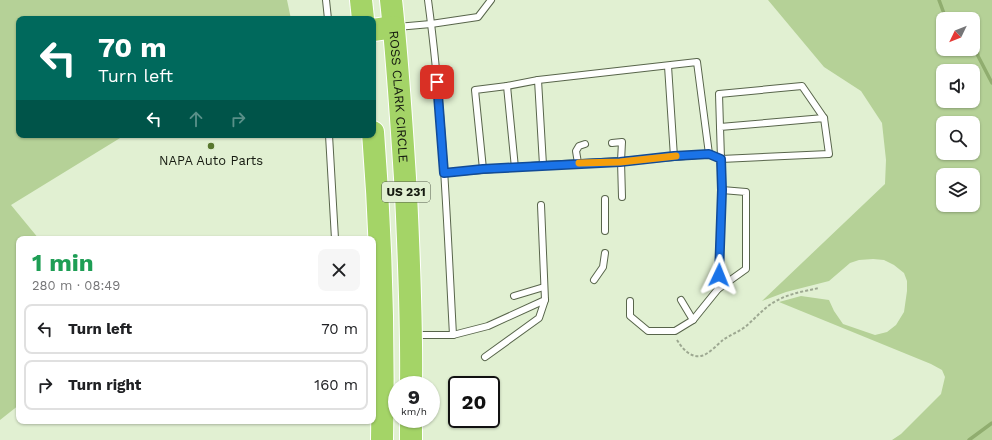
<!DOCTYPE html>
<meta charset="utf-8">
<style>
:root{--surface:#fff;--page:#f6f6f6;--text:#202124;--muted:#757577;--line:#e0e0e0}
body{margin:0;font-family:"Work Sans",sans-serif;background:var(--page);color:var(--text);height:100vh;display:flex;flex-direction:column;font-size:15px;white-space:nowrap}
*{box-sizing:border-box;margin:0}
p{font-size:13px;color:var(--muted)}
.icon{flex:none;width:22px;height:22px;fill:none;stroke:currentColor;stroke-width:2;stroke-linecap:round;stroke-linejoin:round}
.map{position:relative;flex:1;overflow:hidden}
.details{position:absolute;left:16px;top:236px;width:360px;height:188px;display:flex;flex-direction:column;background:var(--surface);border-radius:8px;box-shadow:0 1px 3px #0004}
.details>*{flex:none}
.hud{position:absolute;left:16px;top:16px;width:360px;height:122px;border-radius:8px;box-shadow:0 1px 3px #0004;background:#00695c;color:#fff;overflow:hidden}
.needle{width:26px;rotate:227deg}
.buttons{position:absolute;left:936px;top:12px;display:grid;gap:8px}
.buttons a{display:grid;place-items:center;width:44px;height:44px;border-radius:8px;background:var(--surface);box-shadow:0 1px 3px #0004;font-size:20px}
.speed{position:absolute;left:388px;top:376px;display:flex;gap:8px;font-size:20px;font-weight:700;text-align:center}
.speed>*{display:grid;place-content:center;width:52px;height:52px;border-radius:50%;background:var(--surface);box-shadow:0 1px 3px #0004;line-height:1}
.speed small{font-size:10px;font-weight:400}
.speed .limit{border:2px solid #111;border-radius:6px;background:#fff;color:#111}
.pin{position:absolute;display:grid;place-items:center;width:34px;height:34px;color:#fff;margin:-17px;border-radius:8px;box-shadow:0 2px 6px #0006}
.me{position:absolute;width:44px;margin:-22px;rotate:2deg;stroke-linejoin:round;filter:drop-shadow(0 0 3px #0008)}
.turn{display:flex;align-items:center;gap:14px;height:84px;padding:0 16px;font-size:18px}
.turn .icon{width:52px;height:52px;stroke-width:2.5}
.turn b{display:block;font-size:28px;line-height:34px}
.lanes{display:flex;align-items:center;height:38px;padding:0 16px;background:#0003;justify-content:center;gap:20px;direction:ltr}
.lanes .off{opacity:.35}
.round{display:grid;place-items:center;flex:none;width:42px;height:42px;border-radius:8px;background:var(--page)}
.summary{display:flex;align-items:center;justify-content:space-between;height:68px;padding:0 16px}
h1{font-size:24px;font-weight:700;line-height:30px;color:#1e9e55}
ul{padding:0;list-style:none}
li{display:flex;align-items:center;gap:12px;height:50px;margin:0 8px 6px;padding:0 8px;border:2px solid var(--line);border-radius:8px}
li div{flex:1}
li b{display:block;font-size:15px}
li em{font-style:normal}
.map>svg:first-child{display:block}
.green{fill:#b5d197;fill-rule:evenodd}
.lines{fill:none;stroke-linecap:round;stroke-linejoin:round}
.stream{stroke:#90ad6f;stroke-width:3.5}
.lane-casing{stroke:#58654b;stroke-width:8}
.highway-casing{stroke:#fff;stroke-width:24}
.path{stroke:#9da891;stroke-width:2;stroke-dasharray:3 2;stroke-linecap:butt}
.lane{stroke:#fff;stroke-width:6}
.highway{stroke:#a4d467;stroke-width:22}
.route-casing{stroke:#114b97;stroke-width:10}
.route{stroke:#1a73e8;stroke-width:7}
.slow{stroke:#f59e0b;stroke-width:7}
.poi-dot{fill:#58772e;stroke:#e1f0d2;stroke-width:1.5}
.labels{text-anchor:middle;stroke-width:4;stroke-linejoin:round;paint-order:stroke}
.shield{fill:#e1f0d2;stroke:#525a4a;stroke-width:1}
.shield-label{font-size:12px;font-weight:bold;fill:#151a10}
.street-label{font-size:13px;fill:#151a10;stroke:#e1f0d2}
.poi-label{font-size:13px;fill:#151a10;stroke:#e1f0d2}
</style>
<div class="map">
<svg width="992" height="440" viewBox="0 0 992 440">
<rect width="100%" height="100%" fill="#e1f0d2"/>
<!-- green -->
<g class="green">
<path d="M 0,0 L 287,0 L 291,19 L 19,19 L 19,135 L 125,135 L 11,205 L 39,239 L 19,239 L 19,405 L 0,420 Z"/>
<path d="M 768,0 L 992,0 L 992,440 L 892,440 L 901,434 L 941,394 L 945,377 L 942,370 L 931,364 L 779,302 L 801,296 L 829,300 L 834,311 L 843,324 L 875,335 L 887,332 L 896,325 L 904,312 L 907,291 L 907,281 L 904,273 L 894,265 L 884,260 L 873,259 L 859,260 L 850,263 L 829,281 L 786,292 L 762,301 L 885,184 L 886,160 L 882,123 L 861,91 L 824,67 ZM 943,19 L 973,19 L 973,49 L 943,49 ZM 943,71 L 973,71 L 973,101 L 943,101 ZM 943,123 L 973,123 L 973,153 L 943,153 ZM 943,175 L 973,175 L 973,205 L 943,205 Z"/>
</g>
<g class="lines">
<!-- stream -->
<g class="stream">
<path d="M 939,0 L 946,19"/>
<path d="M 973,36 L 975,37 L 978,56 L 992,83"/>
<path d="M 969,440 L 992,423"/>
</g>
<!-- lane casing -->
<g class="lane-casing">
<g id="lane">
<path d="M 326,0 L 328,19"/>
<path d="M 428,0 C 443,111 447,223 453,335"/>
<path d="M 397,27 L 431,24 L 478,17 L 491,0"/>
<path d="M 668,66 L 674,157"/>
<path d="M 538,80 L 697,62 L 709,154"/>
<path d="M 507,86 L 515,168"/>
<path d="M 720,127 L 719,94 L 802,86 L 824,118"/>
<path d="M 329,135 L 335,239"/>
<path d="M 612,143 L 622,142 L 621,161 L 622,197"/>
<path d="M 578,163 L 576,151 L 579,146 L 585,144"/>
<path d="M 483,169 L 475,90 L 507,86 L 538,80 L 543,165"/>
<path d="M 444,173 L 543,165 L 621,161 L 674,157 L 709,154 L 721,159 L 829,154 L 824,118 L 720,127 L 722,190 L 718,289 L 693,320 L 675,331 L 648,331 L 630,316 L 630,301"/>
<path d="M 605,199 L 605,231"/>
<path d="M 594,280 L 603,267 L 605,253"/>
<path d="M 718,289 L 746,269 L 746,192 L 722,190"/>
<path d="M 514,296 L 544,287"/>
<path d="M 681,300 L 693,320"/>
<path d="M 414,335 L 453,335 L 488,326 L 545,300 L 541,205"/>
<path d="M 485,357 L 539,318 L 545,300"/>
</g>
</g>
<!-- highway casing -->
<g class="highway-casing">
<g id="highway">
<path d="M 361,0 L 363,19"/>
<path id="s1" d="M 391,0 C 398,64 402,129 406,194 C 409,258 412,321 411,385"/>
<path d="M 373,30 L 394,27"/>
<path d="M 373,132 C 381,234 384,337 382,440"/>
<path d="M 411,440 L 411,419"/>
</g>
</g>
<!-- path -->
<path class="path" d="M 677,340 C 682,348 690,358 701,356 C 708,355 718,344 723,340 C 730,335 738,332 745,327 C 756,318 765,306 778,300 C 791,293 806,291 819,288"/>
<!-- lane -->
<use href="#lane" class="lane"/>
<!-- highway -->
<use href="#highway" class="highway"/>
</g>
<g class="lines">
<!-- route casing -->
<g class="route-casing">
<path id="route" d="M 437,82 L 444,173 L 483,169 L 620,162 L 674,156 L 709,154 L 721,159 L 722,190 L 719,275"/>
</g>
<!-- route -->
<use href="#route" class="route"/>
<!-- slow -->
<path class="slow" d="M 579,163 L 620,162 L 676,156"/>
</g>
<!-- markers -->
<circle class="poi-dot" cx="211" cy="146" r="4"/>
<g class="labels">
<!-- shield labels -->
<rect class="shield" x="382" y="182" width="48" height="20" rx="3"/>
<g class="shield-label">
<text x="406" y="196">US 231</text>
</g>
<!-- street labels -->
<g class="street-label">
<text dy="5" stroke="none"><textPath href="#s1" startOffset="97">ROSS CLARK CIRCLE</textPath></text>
</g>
<!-- poi labels -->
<g class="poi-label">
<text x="211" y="165">NAPA Auto Parts</text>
</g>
</g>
</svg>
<div class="buttons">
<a><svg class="needle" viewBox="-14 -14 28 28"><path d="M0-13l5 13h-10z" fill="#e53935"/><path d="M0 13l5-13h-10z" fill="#757577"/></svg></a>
<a><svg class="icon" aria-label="sound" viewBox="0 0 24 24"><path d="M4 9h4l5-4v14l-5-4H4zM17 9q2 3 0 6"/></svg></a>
<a><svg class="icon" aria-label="search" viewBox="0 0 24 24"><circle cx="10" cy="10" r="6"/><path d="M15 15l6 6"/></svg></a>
<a><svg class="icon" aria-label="layers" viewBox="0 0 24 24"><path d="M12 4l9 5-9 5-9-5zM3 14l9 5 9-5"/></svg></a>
</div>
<div class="speed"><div>9<small>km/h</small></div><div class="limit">20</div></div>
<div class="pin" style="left:437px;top:82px;background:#d93025"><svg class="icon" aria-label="arrive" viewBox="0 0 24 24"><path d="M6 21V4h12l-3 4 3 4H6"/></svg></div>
<svg class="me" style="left:719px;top:275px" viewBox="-20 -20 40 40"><path d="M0-17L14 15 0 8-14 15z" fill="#1a73e8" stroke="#fff" stroke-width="4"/></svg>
<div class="hud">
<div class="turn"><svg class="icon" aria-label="left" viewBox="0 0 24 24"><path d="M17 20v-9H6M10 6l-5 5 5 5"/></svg><div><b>70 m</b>Turn left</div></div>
<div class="lanes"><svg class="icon" aria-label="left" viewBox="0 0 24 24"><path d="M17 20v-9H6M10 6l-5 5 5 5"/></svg><svg class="icon off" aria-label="ahead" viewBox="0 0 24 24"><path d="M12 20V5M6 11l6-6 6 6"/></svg><svg class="icon off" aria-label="right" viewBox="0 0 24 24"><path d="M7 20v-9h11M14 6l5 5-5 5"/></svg></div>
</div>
<section class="details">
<div class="summary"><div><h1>1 min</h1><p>280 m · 08:49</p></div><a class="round"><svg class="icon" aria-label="close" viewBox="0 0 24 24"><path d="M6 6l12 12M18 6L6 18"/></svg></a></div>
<ul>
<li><svg class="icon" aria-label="left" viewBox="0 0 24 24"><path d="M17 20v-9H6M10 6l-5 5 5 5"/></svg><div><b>Turn left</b></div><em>70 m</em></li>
<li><svg class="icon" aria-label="right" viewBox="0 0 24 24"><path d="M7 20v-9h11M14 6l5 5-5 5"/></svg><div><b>Turn right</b></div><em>160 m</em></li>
</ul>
</section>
</div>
